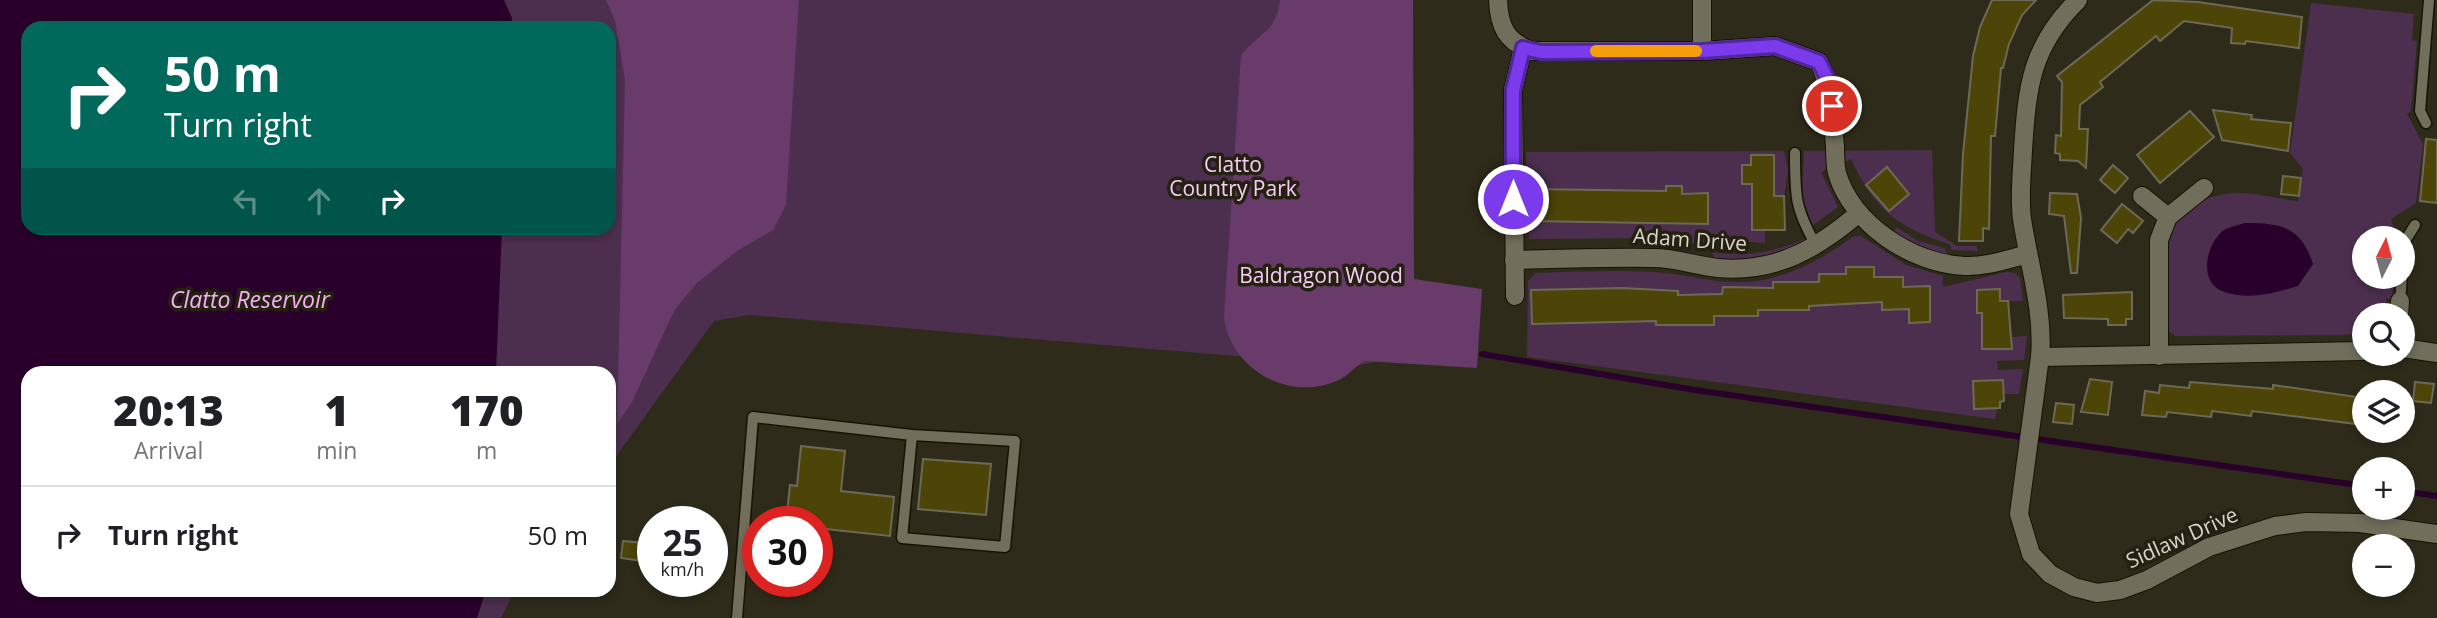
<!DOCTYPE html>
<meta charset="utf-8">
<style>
:root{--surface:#fff;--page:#f2f2f2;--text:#202124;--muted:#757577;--line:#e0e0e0}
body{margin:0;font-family:"Open Sans",sans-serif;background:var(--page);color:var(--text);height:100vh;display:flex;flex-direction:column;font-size:26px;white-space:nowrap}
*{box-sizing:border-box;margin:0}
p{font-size:23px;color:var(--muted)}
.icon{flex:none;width:38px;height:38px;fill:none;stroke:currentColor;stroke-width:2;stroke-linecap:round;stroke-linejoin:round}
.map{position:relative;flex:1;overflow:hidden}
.drawer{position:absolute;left:21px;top:366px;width:595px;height:231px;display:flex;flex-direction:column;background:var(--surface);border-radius:21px;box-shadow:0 4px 10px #0003}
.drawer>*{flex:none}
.banner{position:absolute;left:21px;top:21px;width:595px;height:214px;border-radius:21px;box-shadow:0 4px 10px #0003;background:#00695c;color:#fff;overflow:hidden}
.needle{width:46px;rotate:6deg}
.buttons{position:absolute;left:2352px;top:226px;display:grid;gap:14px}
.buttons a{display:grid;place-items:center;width:63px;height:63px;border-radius:50%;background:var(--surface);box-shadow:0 4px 10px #0003;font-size:35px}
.speed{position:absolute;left:637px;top:506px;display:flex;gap:14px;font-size:35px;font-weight:700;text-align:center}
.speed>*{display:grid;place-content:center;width:91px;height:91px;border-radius:50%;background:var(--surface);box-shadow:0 4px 10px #0003;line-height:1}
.speed small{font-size:18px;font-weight:400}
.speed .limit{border:10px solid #d22;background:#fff;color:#111}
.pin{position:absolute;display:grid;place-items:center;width:60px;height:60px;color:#fff;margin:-30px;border:4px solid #fff;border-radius:50%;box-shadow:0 2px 7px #0007}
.me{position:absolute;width:77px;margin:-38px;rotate:0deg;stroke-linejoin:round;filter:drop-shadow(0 0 5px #0008)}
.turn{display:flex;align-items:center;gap:24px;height:147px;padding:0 28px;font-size:32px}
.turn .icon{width:91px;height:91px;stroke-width:2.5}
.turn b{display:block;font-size:49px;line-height:60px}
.lanes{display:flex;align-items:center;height:66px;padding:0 28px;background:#0003;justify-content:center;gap:35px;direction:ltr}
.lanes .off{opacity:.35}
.eta{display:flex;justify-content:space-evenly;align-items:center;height:119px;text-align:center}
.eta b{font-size:42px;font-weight:800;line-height:49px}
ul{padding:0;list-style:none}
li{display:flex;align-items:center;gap:21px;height:98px;padding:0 28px;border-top:2px solid var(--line)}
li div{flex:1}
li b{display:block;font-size:26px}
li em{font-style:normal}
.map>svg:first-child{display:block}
.green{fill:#4c2f4e;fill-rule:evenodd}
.forest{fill:#683b6b}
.water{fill:#29002c}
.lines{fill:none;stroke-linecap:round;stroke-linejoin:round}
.stream{stroke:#29002c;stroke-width:6}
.building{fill:#4d4408;stroke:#6c6957;stroke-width:2}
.service-casing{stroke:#161304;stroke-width:13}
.minor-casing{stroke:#161304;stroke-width:20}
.service{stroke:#716e5b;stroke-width:10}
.minor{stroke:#716e5b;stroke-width:18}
.route-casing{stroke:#51269a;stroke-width:18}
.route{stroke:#7c3aed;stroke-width:12}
.slow{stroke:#f59e0b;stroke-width:12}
.labels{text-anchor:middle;stroke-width:7;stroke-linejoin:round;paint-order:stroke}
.park-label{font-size:21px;fill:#f6ccf8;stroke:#242111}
.street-label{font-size:21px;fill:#d7d5cb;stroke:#242111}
.water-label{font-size:23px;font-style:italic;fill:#f4aff8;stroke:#242111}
</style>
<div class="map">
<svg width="2437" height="618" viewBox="0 0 2437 618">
<rect width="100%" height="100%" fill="#2e2b1a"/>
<!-- green -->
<g class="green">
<path d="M 0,0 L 1401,0 L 1418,353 L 1355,366 L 749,315 L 714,321 L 609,466 L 609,373 L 28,373 L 28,590 L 515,590 L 501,618 L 0,618 ZM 28,28 L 609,28 L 609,228 L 28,228 Z"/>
<path d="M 2311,3 L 2414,14 L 2412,40 L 2417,41 L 2411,111 L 2407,114 L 2423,144 L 2416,203 L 2391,219 L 2397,238 L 2364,238 L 2364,276 L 2394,277 L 2392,299 L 2386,299 L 2385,315 L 2364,315 L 2364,332 L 2345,335 L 2175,336 L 2167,330 C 2167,302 2163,271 2166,243 C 2168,231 2176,220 2186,212 C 2223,182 2254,195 2298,201 L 2303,169 L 2290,153 Z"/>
<path d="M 1932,150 L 1935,232 L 1957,246 L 1977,246 L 1977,251 L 1952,250 L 1949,244 C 1896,227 1874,208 1851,159 L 1821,172 L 1838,207 L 1812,226 L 1802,195 L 1804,151 ZM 1887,168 L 1909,193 L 1889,211 L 1866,185 Z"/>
<path d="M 1784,151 L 1788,171 L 1784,196 L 1752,197 L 1765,230 L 1765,243 L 1712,239 L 1712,246 L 1653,238 L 1529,239 L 1526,152 Z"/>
<path d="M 1896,227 L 1918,241 L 1944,248 L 1948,255 L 1916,245 L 1894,233 Z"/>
<path d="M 1854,236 L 1861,236 L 1906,265 L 1943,276 L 1943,287 L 2006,272 L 2015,273 L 2020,278 L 2023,301 L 2000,301 L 2000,289 L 1977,290 L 1977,313 L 2002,314 L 2012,348 L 2012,337 L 2027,336 L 2024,360 L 1997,361 L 1998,370 L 2023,369 L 2019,394 L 2004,394 L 2003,380 L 1995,419 L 1527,357 L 1528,281 L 1536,273 C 1575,271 1615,270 1653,272 C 1675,273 1695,278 1717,281 C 1769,288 1813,266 1854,236 ZM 1774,282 L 1809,282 L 1808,310 L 1773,310 ZM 1723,287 L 1758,288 L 1722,315 Z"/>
<path d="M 1804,239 L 1806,244 C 1773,255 1748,263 1714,258 L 1712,252 C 1746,257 1773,253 1804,239 Z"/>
</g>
<!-- forest -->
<g class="forest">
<path d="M 606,0 L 799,0 L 786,205 L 773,230 L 737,251 L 697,283 L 674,311 L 632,402 L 617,424 L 625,80 L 615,21 Z"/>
<path d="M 1280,0 L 1413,0 L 1414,279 L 1482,289 L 1477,368 L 1365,361 C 1355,366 1348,376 1339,380 C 1289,403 1230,369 1224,317 L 1241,55 C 1259,33 1277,31 1280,0 Z"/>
</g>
<!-- water -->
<g class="water">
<path d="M 0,0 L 504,0 L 512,18 L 511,28 L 28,28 L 28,228 L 502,228 L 496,373 L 28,373 L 28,590 L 486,590 L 477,618 L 0,618 Z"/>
<path d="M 2245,223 C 2282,223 2301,227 2313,264 L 2298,286 C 2275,293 2246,301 2222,291 C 2198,281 2206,243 2224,230 C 2229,227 2239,225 2245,223 Z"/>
</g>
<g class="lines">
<!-- stream -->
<g class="stream">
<path d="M 1482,354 L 1695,390 L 2364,486"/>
<path d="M 2403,491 L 2437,496"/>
</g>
</g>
<!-- building -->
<g class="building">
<path d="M 1992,0 L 2036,0 L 2022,15 L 2009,44 L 2003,68 L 2001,68 L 1995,136 L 1991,136 L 1989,229 L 1983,228 L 1983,241 L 1959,241 L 1963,154 L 1973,56 L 1980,27 Z"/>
<path d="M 2153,0 L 2198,2 L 2302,17 L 2299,48 L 2246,41 L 2245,44 L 2231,43 L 2232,28 L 2184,21 L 2160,41 L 2156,36 L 2100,82 L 2103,87 L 2080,105 L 2079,129 L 2088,129 L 2086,168 L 2078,161 L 2060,160 L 2060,154 L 2055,153 L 2056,135 L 2061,136 L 2062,82 L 2057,76 Z"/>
<path d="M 2213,110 L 2252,115 L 2251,119 L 2291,123 L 2288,151 L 2222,140 Z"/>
<path d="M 2190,111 L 2214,137 L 2160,183 L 2137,155 Z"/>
<path d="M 2426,139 L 2437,140 L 2437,203 L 2420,201 Z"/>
<path d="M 1751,155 L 1774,155 L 1774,196 L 1784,196 L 1785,230 L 1752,230 L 1752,184 L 1742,184 L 1742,165 L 1751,165 Z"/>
<path d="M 2113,165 L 2128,178 L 2115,193 L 2100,180 Z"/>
<path d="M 1887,167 L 1909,194 L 1889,211 L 1866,185 Z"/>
<path d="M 2283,176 L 2301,178 L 2299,196 L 2281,194 Z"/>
<path d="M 1666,186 L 1682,186 L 1682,194 L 1708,193 L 1708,224 L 1531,221 L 1530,189 L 1666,191 Z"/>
<path d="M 2050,193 L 2077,194 L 2081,218 L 2077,273 L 2071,273 L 2064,216 L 2049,214 Z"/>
<path d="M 2122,204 L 2143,221 L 2133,233 L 2128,229 L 2117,243 L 2101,230 Z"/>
<path d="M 1846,267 L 1874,267 L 1874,277 L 1903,277 L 1903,287 L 1930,286 L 1930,322 L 1909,323 L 1909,309 L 1882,310 L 1882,302 L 1809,306 L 1809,310 L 1758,310 L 1758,316 L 1714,316 L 1714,325 L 1656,325 L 1656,321 L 1532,324 L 1531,290 L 1622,288 L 1678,291 L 1678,295 L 1722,294 L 1723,287 L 1773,288 L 1773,282 L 1819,282 L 1819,274 L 1846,274 Z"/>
<path d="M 2000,289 L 2000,301 L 2008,301 L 2012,349 L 1982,349 L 1982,313 L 1977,313 L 1977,290 Z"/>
<path d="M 2132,292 L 2132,319 L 2126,319 L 2126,325 L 2108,325 L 2108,319 L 2064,318 L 2063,295 Z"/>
<path d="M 2090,379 L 2112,382 L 2108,415 L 2081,412 Z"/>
<path d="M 2003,380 L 2004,401 L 2000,402 L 2000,408 L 1974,409 L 1973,381 Z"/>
<path d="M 2190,382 L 2273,389 L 2273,385 L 2364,398 L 2364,425 L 2252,411 L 2251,416 L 2212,411 L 2211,417 L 2167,412 L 2166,417 L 2142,415 L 2145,391 L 2159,393 L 2160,385 L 2189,388 Z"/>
<path d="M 2415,382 L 2434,384 L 2431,403 L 2413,401 Z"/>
<path d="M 2056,403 L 2074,405 L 2072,424 L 2053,422 Z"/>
<path d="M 801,446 L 845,451 L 841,491 L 894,497 L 890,536 L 817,528 L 817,522 L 786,522 L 790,485 L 797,486 Z"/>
<path d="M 923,459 L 991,464 L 986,515 L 918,509 Z"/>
<path d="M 623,541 L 645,543 L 643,561 L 621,558 Z"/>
</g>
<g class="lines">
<!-- service casing -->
<g class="service-casing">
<g id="service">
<path d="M 2426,123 L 2420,111 L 2429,0"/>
<path d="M 1795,153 C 1795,197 1795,209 1817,247"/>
<path d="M 2403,268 L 2405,241 L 2415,225"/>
<path d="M 2400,301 L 2402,276"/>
<path d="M 737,618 L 753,417 L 912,435 L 1015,441 L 1005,547 L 902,538 L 912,435"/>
</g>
</g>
<!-- minor casing -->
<g class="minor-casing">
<g id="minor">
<path d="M 1498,0 C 1499,26 1506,42 1532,51 L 1702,51 L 1775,46 L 1819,62 C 1832,89 1832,116 1835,146 C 1835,154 1835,165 1837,173 C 1852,224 1912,264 1965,266 C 1986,267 2008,259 2028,254"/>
<path d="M 2078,0 C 2031,46 2027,87 2023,150 C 2022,173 2019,197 2022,219 C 2029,265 2044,311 2040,357 L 2364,351"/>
<path d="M 1702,51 L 1702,0"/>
<path d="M 2142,196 L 2168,217"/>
<path d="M 1514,260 C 1561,259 1607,257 1654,258 C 1676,258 1696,266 1718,268 C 1775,273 1817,249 1859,213"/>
<path d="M 1515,296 L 1513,90 L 1523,48"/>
<path d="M 2399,315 L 2400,301"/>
<path d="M 2403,348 L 2437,353"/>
<path d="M 2159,356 L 2159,240 L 2168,217 L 2204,188"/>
<path d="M 2040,357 L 2019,514 L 2031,554 L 2050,574 L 2074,587 L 2097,593 L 2120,590 L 2147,580 L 2209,547 L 2275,526 L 2306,522 L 2360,523 L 2437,534"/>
</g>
</g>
<!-- service -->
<use href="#service" class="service"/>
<!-- minor -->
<use href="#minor" class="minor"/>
</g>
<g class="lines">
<!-- route casing -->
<g class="route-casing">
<path id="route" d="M 1513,199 L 1513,90 L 1523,48 L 1541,52 L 1702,51 L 1775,46 L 1819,62 L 1830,84 L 1832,106"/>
</g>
<!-- route -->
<use href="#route" class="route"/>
<!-- slow -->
<path class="slow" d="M 1596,51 L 1696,51"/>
</g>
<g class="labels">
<!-- park labels -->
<g class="park-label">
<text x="1233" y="172">Clatto<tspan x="1233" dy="24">Country Park</tspan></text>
<text x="1321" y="283">Baldragon Wood</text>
</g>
<!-- street labels -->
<g class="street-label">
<text transform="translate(1690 240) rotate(4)" y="7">Adam Drive</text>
<text transform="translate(2182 538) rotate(-24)" y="7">Sidlaw Drive</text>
</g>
<!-- water labels -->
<g class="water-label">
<text x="250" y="308">Clatto Reservoir</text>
</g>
</g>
</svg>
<div class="buttons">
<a><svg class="needle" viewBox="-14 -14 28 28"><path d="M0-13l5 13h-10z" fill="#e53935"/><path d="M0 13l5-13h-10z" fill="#757577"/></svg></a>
<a><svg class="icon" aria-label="search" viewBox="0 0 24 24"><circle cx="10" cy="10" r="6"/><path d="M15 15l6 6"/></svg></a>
<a><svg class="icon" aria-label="layers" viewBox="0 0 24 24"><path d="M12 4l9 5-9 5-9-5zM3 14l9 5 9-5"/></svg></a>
<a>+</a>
<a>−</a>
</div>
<div class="speed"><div>25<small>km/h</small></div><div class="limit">30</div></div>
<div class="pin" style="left:1832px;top:106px;background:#d93025"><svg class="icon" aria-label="arrive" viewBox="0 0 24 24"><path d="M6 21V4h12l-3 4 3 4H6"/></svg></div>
<svg class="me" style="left:1513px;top:199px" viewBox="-20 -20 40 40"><circle r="17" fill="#7c3aed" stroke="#fff" stroke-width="3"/><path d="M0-11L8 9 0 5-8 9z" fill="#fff"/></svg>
<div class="banner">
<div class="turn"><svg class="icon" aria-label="right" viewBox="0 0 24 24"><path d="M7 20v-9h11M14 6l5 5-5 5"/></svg><div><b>50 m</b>Turn right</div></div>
<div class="lanes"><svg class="icon off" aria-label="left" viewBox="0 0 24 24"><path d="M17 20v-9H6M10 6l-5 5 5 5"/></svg><svg class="icon off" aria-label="ahead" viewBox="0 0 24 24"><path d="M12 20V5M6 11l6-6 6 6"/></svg><svg class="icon" aria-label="right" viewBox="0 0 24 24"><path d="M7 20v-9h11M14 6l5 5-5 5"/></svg></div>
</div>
<section class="drawer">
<div class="eta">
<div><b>20:13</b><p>Arrival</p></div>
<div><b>1</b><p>min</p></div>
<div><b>170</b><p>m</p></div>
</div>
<ul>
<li><svg class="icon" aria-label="right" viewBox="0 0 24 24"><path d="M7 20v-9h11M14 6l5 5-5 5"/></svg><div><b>Turn right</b></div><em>50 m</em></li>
</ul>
</section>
</div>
